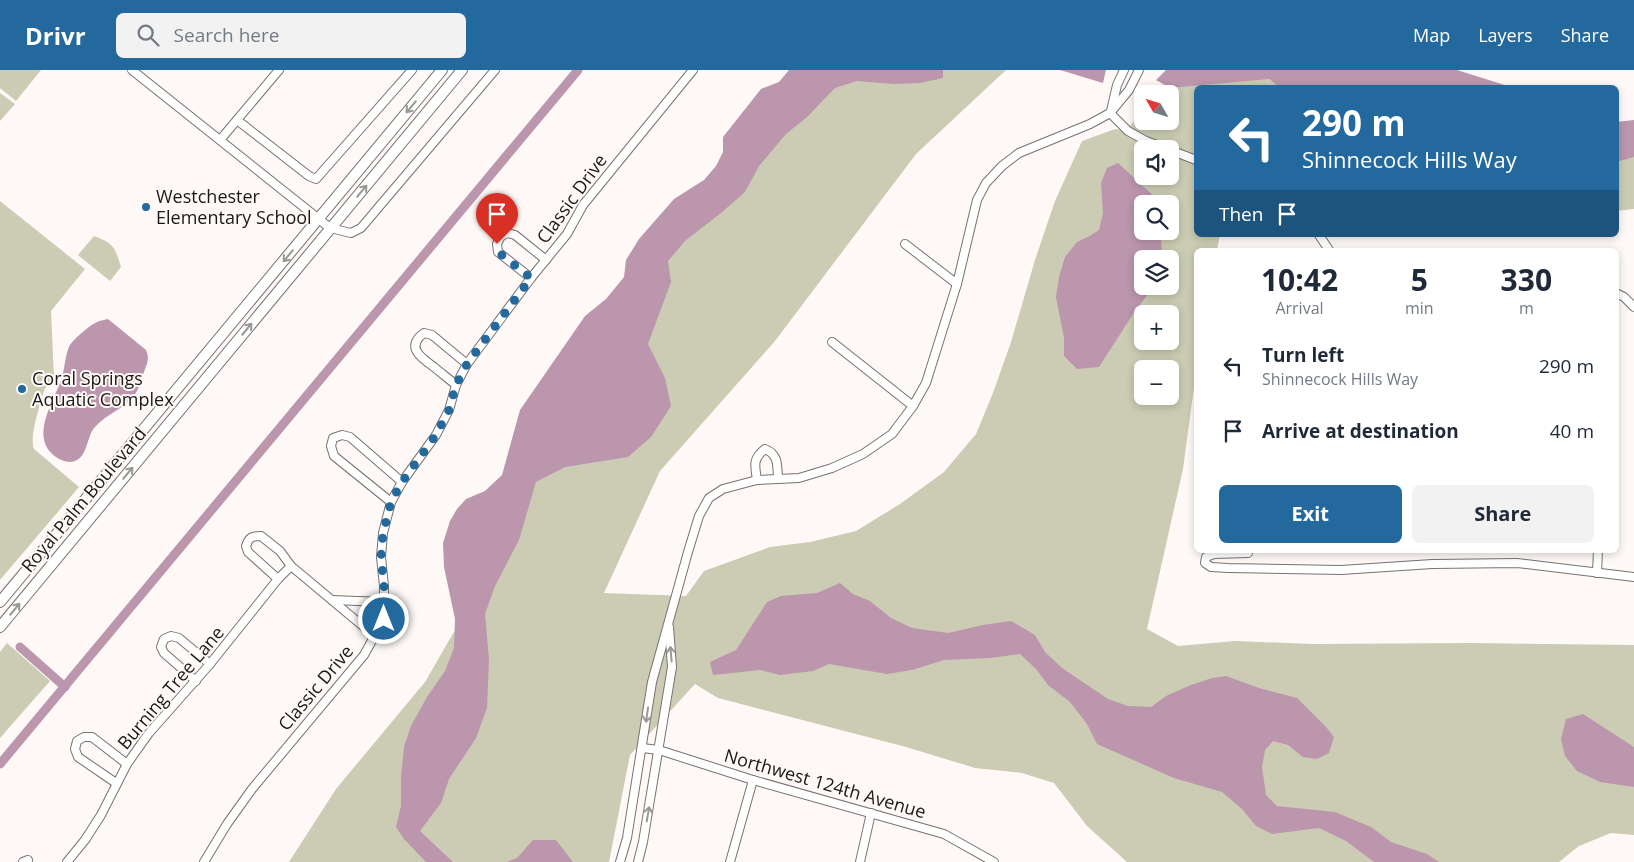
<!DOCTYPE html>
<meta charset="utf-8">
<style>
:root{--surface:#fff;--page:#f2f2f3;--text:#1f2937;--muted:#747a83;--accent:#23699d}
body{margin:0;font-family:"Open Sans",sans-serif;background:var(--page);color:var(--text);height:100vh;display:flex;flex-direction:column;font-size:19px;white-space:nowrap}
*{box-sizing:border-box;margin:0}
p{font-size:16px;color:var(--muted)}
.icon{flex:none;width:28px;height:28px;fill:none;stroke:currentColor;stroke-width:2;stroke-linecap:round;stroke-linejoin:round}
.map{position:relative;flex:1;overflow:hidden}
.drawer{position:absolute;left:1194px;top:178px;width:425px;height:305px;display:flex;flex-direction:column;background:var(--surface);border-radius:8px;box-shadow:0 2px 8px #0003}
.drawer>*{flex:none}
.banner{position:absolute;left:1194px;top:15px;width:425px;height:152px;border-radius:8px;box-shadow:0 2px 8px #0003;background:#23699d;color:#fff;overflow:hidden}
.needle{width:32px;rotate:309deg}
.controls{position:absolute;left:1134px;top:15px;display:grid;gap:10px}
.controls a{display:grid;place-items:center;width:45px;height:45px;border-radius:8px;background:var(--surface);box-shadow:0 2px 8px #0003;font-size:25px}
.pin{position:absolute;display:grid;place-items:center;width:42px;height:42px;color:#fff;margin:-51px -21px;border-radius:50% 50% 50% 0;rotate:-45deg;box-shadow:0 0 5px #0007}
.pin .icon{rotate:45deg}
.me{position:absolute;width:55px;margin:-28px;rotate:0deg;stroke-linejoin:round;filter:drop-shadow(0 0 4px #0008)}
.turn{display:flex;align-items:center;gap:18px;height:105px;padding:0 25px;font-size:22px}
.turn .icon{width:65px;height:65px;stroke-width:2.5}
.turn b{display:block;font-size:35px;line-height:42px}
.then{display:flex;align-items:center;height:48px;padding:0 25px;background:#0003;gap:10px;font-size:19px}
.eta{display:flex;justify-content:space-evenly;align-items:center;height:85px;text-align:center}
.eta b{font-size:30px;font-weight:700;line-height:35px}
.action{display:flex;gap:10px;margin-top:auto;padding:10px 25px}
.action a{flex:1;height:58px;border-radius:8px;background:var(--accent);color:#fff;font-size:20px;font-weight:700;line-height:58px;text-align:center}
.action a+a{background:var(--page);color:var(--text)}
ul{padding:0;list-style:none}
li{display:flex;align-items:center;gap:15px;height:65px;padding:0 25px}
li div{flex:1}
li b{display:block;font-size:19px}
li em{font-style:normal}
header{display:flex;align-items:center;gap:30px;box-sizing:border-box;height:70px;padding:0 25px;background:var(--accent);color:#fff}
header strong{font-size:24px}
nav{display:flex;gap:28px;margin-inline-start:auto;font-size:18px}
.search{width:350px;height:45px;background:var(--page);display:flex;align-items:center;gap:12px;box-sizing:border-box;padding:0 18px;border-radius:8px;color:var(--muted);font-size:19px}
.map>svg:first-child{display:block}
.green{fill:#cbccb3;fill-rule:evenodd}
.water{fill:#bb96ad}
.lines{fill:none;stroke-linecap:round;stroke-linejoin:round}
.canal{stroke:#bb96ad;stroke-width:9}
.minor-casing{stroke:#77726f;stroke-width:10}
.tertiary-casing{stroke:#77726f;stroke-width:12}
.minor{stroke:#fff;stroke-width:8}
.tertiary{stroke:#fff;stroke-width:10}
.oneway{stroke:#989897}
.route{stroke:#23699d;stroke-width:9;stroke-dasharray:0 16.2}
.poi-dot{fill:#23699d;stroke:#fef9f6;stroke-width:2}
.labels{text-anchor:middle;stroke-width:4;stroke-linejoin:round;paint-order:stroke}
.poi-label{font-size:18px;fill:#1b1918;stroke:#fef9f6;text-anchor:start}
.street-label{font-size:18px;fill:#1b1918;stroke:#fef9f6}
</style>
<header>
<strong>Drivr</strong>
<div class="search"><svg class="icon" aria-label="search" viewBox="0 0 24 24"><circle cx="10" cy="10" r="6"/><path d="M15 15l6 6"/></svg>Search here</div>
<nav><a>Map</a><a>Layers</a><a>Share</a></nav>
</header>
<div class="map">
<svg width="1634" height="792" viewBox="0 0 1634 792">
<rect width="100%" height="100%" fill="#fef9f6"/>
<!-- green -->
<g class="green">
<path d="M 0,0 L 41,0 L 16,31 L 0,18 Z"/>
<path d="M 812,0 L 1006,0 L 916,84 L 775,271 L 660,401 L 604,523 L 686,526 L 704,501 L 770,477 L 810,472 L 856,461 L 900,434 L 944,402 L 976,364 L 993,323 L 1011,272 L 1035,190 L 1055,131 L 1082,71 L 1115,59 L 1128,60 L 1142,38 L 1142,51 L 1170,51 L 1170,24 L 1151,24 L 1155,17 L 1267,8 L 1280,17 L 1196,18 L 1196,165 L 1220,165 L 1217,180 L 1196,180 L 1196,302 L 1183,399 L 1147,559 L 1178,576 L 1235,571 L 1313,574 L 1471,573 L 1634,575 L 1634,765 L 1611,763 L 1579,776 L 1559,792 L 1127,792 L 1087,756 L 1054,713 L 1022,703 L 975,698 L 906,677 L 718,628 L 695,614 L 630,685 L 609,792 L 289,792 L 336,719 L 425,612 L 466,541 L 557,313 ZM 1142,79 L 1170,79 L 1170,106 L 1142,106 ZM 1142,134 L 1170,134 L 1170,161 L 1142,161 ZM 1142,189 L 1170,189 L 1170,216 L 1142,216 ZM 1142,244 L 1170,244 L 1170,271 L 1142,271 ZM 1142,299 L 1170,299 L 1170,326 L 1142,326 Z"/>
<path d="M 0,23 L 15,34 L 0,51 Z"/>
<path d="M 1616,66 L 1634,70 L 1634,139 L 1616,141 Z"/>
<path d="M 0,131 L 85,199 L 51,241 L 54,307 C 52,313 46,315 44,321 C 40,335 29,367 34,379 L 79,417 L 0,510 Z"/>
<path d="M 94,166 C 113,173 115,177 121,197 L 110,211 L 78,185 Z"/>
<path d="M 7,573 L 50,611 L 0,668 L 0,582 Z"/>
</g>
<!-- water -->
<g class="water">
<path d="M 789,0 L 943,0 L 943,8 L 920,13 L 893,14 L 857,11 L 835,18 L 807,47 L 786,64 L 759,96 L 745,122 L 721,143 L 685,171 L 668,191 L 671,212 L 648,274 L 665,308 L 671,336 L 651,367 L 628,387 L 565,397 L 536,412 L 519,470 L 495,516 L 485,544 L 489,590 L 487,638 L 476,668 L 449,709 L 441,733 L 420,761 L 453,792 L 426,792 L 404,769 L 396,757 L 401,736 L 401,707 L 404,677 L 411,656 L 427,627 L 445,601 L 454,578 L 455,549 L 444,497 L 443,473 L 450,451 L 457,439 L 466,429 L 485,421 L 502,405 L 520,340 L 585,246 L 606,229 L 624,207 L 626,190 L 639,169 L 674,129 L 704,110 L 716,96 L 723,82 L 723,67 L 761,19 L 779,12 Z"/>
<path d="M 1060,0 L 1106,0 L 1103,13 Z"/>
<path d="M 1166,0 L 1457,0 L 1511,17 L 1280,18 L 1269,9 L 1170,18 L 1156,10 Z"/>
<path d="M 1634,50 L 1634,87 L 1616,92 L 1616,52 Z"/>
<path d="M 1118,93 L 1158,130 L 1160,134 L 1142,134 L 1142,161 L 1164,161 L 1161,168 L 1162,189 L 1142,189 L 1142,216 L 1154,216 L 1133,244 L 1099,297 L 1077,299 L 1064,286 L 1064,268 L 1056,227 L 1059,207 L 1065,187 L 1077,172 L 1088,167 L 1099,160 L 1103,143 L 1101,113 L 1107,98 Z"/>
<path d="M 108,249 L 146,280 C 150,288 147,294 144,302 C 141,310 139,319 134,326 C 124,339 106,344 95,357 C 87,365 88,384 77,390 C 70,394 62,391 56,387 C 28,367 55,330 62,307 C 65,297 65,286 69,277 C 72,270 90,255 97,252 C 101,250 105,250 108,249 Z"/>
<path d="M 840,513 L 853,524 L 870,531 L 891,548 L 912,558 L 948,563 L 983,555 L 1011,551 L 1035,565 L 1045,582 L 1062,598 L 1108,629 L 1128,636 L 1151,637 L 1166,626 L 1191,615 L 1212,608 L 1226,606 L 1259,618 L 1297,628 L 1326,657 L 1334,667 L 1329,683 L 1317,689 L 1303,687 L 1288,675 L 1273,671 L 1265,680 L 1262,697 L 1266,725 L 1277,736 L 1335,742 L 1371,757 L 1391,772 L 1427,784 L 1439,792 L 1374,792 L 1346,771 L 1319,758 L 1272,764 L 1256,756 L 1242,739 L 1222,722 L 1174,708 L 1097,674 L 1087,654 L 1070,632 L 1048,615 L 1036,599 L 1020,584 L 990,588 L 944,590 L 912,600 L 887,604 L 829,594 L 813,601 L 780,605 L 760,600 L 713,605 L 710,592 L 736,580 L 767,532 L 781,526 L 817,523 Z"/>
<path d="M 1583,644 L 1634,677 L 1634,717 L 1600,712 L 1577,701 L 1565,686 L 1561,669 L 1566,649 Z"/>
<path d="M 533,770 L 556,770 L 573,792 L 507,792 L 517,788 Z"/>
</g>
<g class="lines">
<!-- canal -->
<g class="canal">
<path d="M 20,577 L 65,617"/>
<path d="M 0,694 L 578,0"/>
</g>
<!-- minor casing -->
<g class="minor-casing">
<g id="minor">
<path d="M 132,0 L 330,158 L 351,163 L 361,158 L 495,0"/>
<path d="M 1111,41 L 1117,15 L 1124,0"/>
<path d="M 1110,43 L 1128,61 L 1146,71 L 1167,79"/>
<path d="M 237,50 L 309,106 L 316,109 L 412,0"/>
<path d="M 220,70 L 279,0"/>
<path d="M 1170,80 L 1196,90"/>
<path d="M 1319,165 L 1329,180"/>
<path d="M 905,174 L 957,214"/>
<path d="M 531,208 L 498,182 L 497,174 L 501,166 L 508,163 L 515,165 L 546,190"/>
<path d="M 1616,223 L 1624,227 L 1634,237"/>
<path d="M 832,272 L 913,336"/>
<path d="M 456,315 C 449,309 441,303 434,297 C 421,288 405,277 424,263 L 432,265 L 467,294"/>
<path d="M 757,410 C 755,396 752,389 765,379 C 779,385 777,395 778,408"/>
<path d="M 391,432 L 334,386 L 331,376 L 333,368 L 342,365 L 350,367 L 402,412"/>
<path d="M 1248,480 L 1248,483 L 1214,484 L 1206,487 L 1205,493 L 1211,497 L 1228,498 L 1341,500 L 1432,494 L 1517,493 L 1634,507"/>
<path d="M 1597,503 L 1598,480"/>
<path d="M 278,509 L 248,482 L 246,476 C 249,467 252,466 261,466 L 280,481 L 291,496 L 376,567"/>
<path d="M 332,530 L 384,532"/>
<path d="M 196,611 L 164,583 L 161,577 L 164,569 L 171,566 L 179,568 L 210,594"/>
<path d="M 642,678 L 659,680 L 753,710 L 944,764 L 994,792"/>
<path d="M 116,713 L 78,687 L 75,679 L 77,671 L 84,667 L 92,667 L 127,694"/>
<path d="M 23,792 L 28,790"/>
<path d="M 67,792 L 85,770 L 101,745 L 127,694 L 149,663 L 210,594 L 278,509 L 291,496"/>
<path d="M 204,792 L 227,754 L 252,719 L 364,585 L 384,549 L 384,516 L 381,487 L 383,463 L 391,432 L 402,412 L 436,365 L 449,340 L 456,315 L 467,294 L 531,208 L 567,164 L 583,135 L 693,0"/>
<path d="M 620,792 L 627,768 L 652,612 L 688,482 L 699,446 L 709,428 L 723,419 L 757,410 L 799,408 L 832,398 L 863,384 L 892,364 L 913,336 L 926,313 L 957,214 L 977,130 L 986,113 L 1002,96 L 1019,83 L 1090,54 L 1110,43 L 1129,20 L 1139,0"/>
<path d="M 638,792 L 643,772 L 672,597 L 669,557"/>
<path d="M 730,792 L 753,710"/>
<path d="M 860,792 L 871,743"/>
</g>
</g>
<!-- tertiary casing -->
<g class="tertiary-casing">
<g id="tertiary">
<path d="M 0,532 L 442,0"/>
<path d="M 0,557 L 462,0"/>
</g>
</g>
<!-- minor -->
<use href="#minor" class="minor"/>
<!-- tertiary -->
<use href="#tertiary" class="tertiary"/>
</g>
<!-- one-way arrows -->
<defs><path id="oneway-shaft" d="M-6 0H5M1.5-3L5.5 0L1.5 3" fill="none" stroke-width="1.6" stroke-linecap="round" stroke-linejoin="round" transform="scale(1.25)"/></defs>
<g class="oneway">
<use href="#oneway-shaft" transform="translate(411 37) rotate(130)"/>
<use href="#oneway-shaft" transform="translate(362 121) rotate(-50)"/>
<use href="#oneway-shaft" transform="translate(288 186) rotate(130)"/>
<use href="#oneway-shaft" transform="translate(247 259) rotate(-50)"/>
<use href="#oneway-shaft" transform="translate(128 403) rotate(-50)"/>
<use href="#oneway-shaft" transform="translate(15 539) rotate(-50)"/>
<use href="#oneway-shaft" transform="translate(671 584) rotate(-95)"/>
<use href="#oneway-shaft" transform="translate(647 645) rotate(98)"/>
<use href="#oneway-shaft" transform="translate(648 744) rotate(-80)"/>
</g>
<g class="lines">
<!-- route -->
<path class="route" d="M 384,549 L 384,516 L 381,487 L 383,463 L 391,432 L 402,412 L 436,365 L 449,340 L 456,315 L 467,294 L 531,208 L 498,182 L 497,174"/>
</g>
<!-- markers -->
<g class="poi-dot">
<circle cx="146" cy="137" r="5"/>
<circle cx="22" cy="319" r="5"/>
</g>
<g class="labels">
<!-- poi labels -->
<g class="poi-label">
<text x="156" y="133">Westchester<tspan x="156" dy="21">Elementary School</tspan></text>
<text x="32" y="315">Coral Springs<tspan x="32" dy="21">Aquatic Complex</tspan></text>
</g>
<!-- street labels -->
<g class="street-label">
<text transform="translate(572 129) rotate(-54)" y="6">Classic Drive</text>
<text transform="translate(84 430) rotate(-50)" y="6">Royal Palm Boulevard</text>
<text transform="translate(171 618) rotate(-50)" y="6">Burning Tree Lane</text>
<text transform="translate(316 618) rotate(-50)" y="6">Classic Drive</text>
<text transform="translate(825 714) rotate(16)" y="6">Northwest 124th Avenue</text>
</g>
</g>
</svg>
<div class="controls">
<a><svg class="needle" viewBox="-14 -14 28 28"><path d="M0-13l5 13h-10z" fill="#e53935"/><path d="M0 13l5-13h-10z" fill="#747a83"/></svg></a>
<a><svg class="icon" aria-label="sound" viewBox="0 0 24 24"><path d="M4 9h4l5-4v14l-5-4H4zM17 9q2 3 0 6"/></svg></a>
<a><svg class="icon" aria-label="search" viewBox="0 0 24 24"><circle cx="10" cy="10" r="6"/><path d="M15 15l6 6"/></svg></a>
<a><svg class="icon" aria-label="layers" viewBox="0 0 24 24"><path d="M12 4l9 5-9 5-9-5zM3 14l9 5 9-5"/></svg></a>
<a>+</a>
<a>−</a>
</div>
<div class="pin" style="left:497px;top:174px;background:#d93025"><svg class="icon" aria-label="arrive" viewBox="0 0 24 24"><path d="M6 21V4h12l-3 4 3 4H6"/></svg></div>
<svg class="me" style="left:384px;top:549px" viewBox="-20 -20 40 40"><circle r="17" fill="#23699d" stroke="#fff" stroke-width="3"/><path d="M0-11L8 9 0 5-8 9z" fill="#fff"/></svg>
<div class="banner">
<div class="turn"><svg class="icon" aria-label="left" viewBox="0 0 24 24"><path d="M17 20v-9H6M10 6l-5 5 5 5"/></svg><div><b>290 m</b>Shinnecock Hills Way</div></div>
<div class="then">Then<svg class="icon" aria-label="arrive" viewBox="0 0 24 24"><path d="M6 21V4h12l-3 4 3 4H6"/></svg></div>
</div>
<section class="drawer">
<div class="eta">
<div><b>10:42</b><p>Arrival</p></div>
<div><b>5</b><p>min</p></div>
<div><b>330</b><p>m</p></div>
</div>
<ul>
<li><svg class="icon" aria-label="left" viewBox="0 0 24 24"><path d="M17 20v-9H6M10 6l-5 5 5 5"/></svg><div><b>Turn left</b><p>Shinnecock Hills Way</p></div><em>290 m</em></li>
<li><svg class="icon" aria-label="arrive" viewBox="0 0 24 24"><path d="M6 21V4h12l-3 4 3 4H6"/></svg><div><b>Arrive at destination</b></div><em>40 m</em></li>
</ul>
<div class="action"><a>Exit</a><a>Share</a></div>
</section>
</div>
